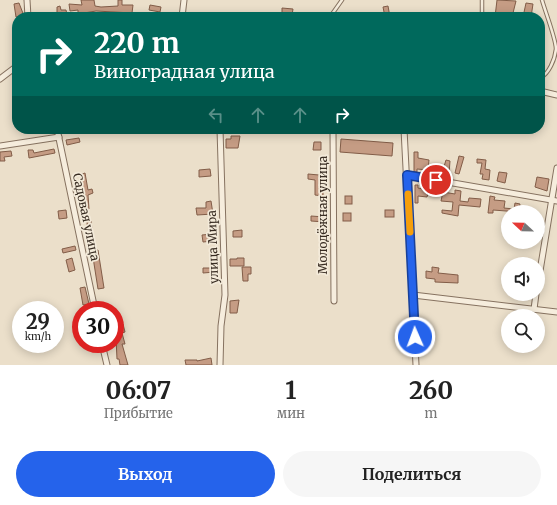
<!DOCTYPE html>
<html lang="ru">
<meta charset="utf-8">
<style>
:root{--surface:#fff;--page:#f6f6f6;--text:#222;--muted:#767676;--accent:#2563eb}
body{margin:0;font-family:Merriweather,serif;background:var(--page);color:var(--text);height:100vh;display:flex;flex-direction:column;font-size:15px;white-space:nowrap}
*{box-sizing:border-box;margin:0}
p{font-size:13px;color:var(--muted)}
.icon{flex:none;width:22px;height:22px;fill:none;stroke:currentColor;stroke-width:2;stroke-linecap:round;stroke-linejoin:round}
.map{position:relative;height:365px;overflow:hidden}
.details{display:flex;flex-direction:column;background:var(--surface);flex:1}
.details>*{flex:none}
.banner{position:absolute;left:12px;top:12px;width:533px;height:122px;border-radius:16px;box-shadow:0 2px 10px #0003;background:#00695c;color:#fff;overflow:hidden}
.needle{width:26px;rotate:292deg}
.tools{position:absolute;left:501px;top:205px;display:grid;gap:8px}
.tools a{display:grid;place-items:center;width:44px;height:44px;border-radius:50%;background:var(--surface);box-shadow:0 2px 10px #0003;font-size:20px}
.speed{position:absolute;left:12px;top:301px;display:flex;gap:8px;font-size:20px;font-weight:700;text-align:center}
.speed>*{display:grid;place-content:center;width:52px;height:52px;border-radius:50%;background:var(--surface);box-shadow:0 2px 10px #0003;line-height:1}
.speed small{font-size:10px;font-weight:400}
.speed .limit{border:6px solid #d22;background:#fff;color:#111}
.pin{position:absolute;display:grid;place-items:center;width:34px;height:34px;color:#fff;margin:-17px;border:2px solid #fff;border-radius:50%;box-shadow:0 1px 4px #0007}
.me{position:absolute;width:44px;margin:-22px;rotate:358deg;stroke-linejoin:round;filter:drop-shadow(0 0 3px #0008)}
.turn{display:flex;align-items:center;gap:14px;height:84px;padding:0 16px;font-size:18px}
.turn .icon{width:52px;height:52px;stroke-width:2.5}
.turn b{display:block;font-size:28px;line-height:34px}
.lanes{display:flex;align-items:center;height:38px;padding:0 16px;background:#0003;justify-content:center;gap:20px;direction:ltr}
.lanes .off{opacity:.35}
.eta{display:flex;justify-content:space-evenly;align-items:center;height:68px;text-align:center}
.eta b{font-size:24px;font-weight:700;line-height:28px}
.cta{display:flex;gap:8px;margin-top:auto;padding:8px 16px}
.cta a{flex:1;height:46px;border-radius:24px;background:var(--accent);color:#fff;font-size:16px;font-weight:700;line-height:46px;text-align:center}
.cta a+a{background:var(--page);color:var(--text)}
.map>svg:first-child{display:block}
.building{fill:#c59c84;stroke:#825d48}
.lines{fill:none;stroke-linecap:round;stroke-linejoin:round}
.service-casing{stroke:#867260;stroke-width:4.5}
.minor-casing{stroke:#867260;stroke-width:7}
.service{stroke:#f6eddd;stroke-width:2.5}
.minor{stroke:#f6eddd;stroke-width:5}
.route-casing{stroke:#184099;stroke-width:10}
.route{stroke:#2563eb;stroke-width:7}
.slow{stroke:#f59e0b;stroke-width:7}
.labels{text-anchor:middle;stroke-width:3.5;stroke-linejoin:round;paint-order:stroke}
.street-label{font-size:12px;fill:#382c22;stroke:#f3ead9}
</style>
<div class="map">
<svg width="557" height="365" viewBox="0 0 557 365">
<rect width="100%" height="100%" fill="#ebdfca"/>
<!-- building -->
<g class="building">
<path d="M 81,0 L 94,0 L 95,6 L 101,7 L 118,6 L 118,0 L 122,0 L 122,5 L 133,5 L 132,13 L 96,11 L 78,14 L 78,10 L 70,11 L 69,4 L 82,5 Z"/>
<path d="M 497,0 L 516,1 L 512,17 L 495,17 Z"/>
<path d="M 19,3 L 24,16 L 16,17 L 14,4 Z"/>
<path d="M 526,3 L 533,4 L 531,17 L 523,17 Z"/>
<path d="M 150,5 L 161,7 L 160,12 L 149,10 Z"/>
<path d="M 60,6 L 61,10 L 66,10 L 67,15 L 57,16 L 57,7 Z"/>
<path d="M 388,6 L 390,17 L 385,17 L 383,7 Z"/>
<path d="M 282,8 L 293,9 L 292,15 L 282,13 Z"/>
<path d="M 231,136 L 240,136 L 238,148 L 226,148 L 226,139 L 231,139 Z"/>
<path d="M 79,138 L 80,142 L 67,145 L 66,140 Z"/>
<path d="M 341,139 L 393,143 L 392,156 L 340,152 Z"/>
<path d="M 314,142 L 321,142 L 321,150 L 313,150 Z"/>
<path d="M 54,149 L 55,153 L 29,158 L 28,150 L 33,150 L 34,153 Z"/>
<path d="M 11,151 L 12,156 L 4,157 L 5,161 L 0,161 L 0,152 Z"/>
<path d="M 414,152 L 418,152 L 418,158 L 429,160 L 428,170 L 417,169 L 417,172 L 414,172 Z"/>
<path d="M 459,156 L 464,157 L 459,174 L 455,173 Z"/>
<path d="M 477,159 L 486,160 L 485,169 L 490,170 L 489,180 L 482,179 L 483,174 L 480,174 L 482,163 L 477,163 Z"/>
<path d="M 446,160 L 450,161 L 449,174 L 442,173 Z"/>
<path d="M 210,169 L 211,176 L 199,177 L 199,170 Z"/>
<path d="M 499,172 L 507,173 L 505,183 L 497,181 Z"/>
<path d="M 85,173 L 88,190 L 92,189 L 93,193 L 88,195 L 89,209 L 82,211 L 79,186 L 82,185 L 80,175 Z"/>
<path d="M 308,174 L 319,175 L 319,177 L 326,177 L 326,181 L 323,181 L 323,196 L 315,195 L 315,180 L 308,179 Z"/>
<path d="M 537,177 L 549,179 L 547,191 L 535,187 Z"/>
<path d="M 415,185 L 418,185 L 418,188 L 429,190 L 427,197 L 418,196 L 418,203 L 415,203 Z"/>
<path d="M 455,190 L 461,191 L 460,201 L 468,202 L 469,198 L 481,199 L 480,207 L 459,205 L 458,216 L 442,213 L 442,210 L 452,211 L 453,202 L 441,201 L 443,192 L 455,194 Z"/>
<rect x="345" y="196" width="7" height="8"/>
<path d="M 490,196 L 495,197 L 494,200 L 505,201 L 504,208 L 514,209 L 515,203 L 520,204 L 519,212 L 493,210 L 493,213 L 488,213 Z"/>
<path d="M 211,201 L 213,214 L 197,215 L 196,208 L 206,208 L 206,202 Z"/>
<path d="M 66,210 L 67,218 L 59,219 L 58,211 Z"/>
<rect x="385" y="210" width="9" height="7"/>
<rect x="343" y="213" width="8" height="8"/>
<path d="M 311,216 L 325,217 L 325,222 L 311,221 Z"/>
<path d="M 91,221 L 93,237 L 88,238 L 87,222 Z"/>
<path d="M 242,230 L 242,237 L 233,237 L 233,231 Z"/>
<path d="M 212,234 L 213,241 L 203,242 L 202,235 Z"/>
<path d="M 75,246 L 76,250 L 63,253 L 62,249 Z"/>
<path d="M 98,250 L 104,288 L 98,289 L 92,251 Z"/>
<path d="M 72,258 L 75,270 L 69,272 L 66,260 Z"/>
<path d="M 237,258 L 244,258 L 244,266 L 230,266 L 230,259 L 237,259 Z"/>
<path d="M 242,267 L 251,267 L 251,274 L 248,274 L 248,281 L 243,281 Z"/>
<path d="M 432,267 L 439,268 L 438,273 L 458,275 L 458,283 L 435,282 L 435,279 L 426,278 L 426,271 L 432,272 Z"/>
<path d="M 203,268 L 215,268 L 215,272 L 203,273 Z"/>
<path d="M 85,287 L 89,304 L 83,305 L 80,288 Z"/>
<path d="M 239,300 L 237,313 L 230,313 L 230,301 Z"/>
<path d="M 115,317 L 119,325 L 123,324 L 125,332 L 122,333 L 125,344 L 122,344 L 128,365 L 120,365 L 119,359 L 117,359 Z"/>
<path d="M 211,358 L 212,365 L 186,365 L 185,360 L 197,360 L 197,361 Z"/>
</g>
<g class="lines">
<!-- service casing -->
<g class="service-casing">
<g id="service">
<path d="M 482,0 L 482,17"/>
<path d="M 330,17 L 342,0"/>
<path d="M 540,78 C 549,74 555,59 556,49 C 556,39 545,11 542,0"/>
</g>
</g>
<!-- minor casing -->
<g class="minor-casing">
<g id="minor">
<path d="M 27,0 L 28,17"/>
<path d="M 182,17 L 184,0"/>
<path d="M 0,79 L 17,66"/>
<path d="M 540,91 L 557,95"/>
<path d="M 57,129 L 95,310"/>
<path d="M 220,129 L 225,295 L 221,326 L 220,365"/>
<path d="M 333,129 L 334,301"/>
<path d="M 404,129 L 416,365"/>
<path d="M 0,146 L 59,137"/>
<path d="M 407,175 L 557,201"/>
<path d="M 538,283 L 557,168"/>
<path d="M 413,295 L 557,312"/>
<path d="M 534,309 L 536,294"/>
<path d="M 102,344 L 107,365"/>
</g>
</g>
<!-- service -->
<use href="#service" class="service"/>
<!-- minor -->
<use href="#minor" class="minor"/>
</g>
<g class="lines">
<!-- route casing -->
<g class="route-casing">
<path id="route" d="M 415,337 L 407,175 L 436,180"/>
</g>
<!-- route -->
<use href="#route" class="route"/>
<!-- slow -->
<path class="slow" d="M 408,194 L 410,232"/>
</g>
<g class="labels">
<!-- street labels -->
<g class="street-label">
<text transform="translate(323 215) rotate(-90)" y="4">Молодёжная улица</text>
<text transform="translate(86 217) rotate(78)" y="4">Садовая улица</text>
<text transform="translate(213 247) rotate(-92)" y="4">улица Мира</text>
</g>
</g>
</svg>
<div class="tools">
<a><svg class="needle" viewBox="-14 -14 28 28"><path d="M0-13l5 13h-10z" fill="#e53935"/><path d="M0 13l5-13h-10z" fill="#767676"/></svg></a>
<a><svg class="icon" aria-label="sound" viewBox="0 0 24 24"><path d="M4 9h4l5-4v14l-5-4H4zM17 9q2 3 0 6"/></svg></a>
<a><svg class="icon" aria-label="search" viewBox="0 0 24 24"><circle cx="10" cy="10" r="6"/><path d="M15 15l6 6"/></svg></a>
</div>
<div class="speed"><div>29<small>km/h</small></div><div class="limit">30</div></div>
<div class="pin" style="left:436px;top:180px;background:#d93025"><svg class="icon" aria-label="arrive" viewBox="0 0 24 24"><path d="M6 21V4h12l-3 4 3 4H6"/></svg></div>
<svg class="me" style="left:415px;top:337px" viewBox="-20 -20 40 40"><circle r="17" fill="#2563eb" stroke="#fff" stroke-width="3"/><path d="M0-11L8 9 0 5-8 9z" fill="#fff"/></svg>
<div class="banner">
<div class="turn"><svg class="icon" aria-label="right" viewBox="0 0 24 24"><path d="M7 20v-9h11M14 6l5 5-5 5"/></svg><div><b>220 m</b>Виноградная улица</div></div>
<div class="lanes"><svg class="icon off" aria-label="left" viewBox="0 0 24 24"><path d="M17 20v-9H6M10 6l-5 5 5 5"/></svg><svg class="icon off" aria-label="ahead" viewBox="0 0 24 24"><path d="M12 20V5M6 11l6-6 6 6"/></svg><svg class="icon off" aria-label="ahead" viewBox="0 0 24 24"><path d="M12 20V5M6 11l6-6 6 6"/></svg><svg class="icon" aria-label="right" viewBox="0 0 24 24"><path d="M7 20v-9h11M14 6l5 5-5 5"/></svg></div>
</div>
</div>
<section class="details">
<div class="eta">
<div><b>06:07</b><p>Прибытие</p></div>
<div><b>1</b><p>мин</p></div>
<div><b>260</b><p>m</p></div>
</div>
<div class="cta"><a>Выход</a><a>Поделиться</a></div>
</section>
